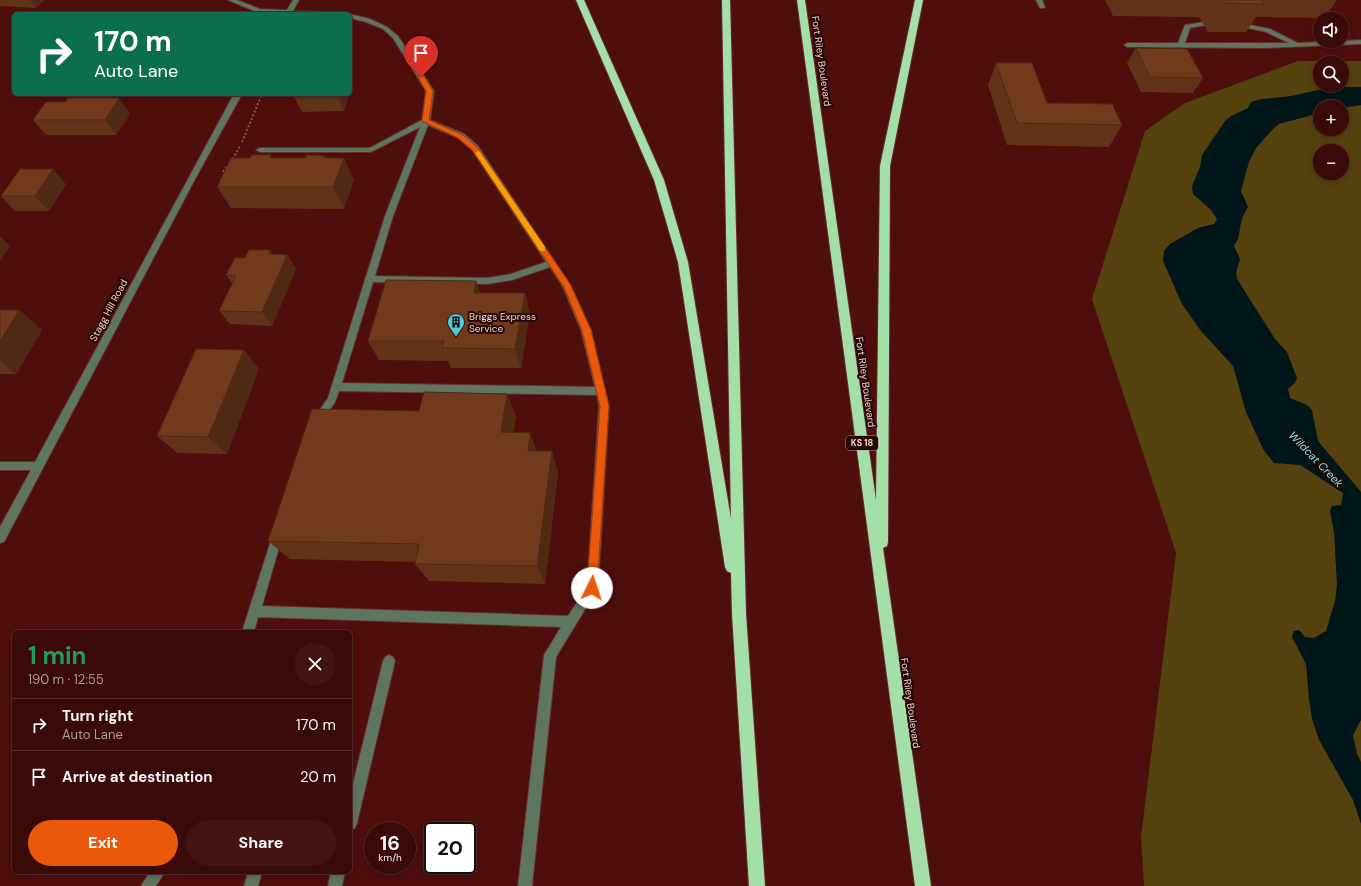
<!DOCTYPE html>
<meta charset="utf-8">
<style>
:root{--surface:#3a0a09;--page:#411312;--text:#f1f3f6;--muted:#ab9a9c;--line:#542b2a;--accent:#ea580c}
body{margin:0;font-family:"DM Sans",sans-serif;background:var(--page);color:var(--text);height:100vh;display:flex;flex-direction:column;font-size:15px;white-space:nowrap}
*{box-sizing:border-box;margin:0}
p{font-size:13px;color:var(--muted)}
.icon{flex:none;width:22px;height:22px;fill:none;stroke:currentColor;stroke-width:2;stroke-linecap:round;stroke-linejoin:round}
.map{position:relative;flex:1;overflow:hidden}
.side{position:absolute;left:12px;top:630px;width:340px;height:244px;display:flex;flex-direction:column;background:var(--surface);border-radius:6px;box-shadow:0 2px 6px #0003,0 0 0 1px var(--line)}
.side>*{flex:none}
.hud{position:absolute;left:12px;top:12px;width:340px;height:84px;border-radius:6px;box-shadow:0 2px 6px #0003,0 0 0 1px var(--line);background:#0b6e4f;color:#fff;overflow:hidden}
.fabs{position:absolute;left:1313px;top:12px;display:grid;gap:8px}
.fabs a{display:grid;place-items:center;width:36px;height:36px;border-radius:50%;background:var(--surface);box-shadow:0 2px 6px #0003,0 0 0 1px var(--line);font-size:20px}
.speed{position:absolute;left:364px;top:822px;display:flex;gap:8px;font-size:20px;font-weight:700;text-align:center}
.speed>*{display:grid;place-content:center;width:52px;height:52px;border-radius:50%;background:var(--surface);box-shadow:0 2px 6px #0003,0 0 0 1px var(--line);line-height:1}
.speed small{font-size:10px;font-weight:400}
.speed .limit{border:2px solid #111;border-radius:6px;background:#fff;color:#111}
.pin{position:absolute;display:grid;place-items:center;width:34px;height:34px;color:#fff;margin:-41px -17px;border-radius:50% 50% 50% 0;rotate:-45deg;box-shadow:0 0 4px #0007}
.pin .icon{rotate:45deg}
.me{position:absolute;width:44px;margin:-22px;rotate:4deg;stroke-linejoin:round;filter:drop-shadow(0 0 3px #0008)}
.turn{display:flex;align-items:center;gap:14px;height:84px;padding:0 16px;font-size:18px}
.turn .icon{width:52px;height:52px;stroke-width:2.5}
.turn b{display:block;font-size:28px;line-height:34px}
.round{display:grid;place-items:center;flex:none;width:42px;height:42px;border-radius:21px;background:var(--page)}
.overview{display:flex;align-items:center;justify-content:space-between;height:68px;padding:0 16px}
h1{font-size:24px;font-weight:700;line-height:30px;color:#1e9e55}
.button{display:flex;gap:8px;margin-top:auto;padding:8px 16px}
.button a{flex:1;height:46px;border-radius:24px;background:var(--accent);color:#fff;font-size:16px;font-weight:700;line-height:46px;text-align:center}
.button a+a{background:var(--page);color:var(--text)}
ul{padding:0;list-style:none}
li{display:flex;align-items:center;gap:12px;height:52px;padding:0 16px;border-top:1px solid var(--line)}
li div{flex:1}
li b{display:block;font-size:15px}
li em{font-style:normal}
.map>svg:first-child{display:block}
.green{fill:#54410d;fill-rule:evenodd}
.water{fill:#011619}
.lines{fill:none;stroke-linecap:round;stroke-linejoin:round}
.minor-casing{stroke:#692d2a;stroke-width:2}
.highway-casing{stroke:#692d2a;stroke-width:2}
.path{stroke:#89514e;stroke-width:2;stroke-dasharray:2 2;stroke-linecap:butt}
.minor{fill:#5e755f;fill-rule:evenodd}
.highway{fill:#a4dfaa;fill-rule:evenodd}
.wall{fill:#613218}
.shaded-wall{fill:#4f2914}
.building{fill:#713a1c;stroke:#4f2914}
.route{fill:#ea580c;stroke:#983908}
.slow{fill:#f59e0b}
.labels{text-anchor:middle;stroke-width:4;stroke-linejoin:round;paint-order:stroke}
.shield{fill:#230806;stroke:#b8938e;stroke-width:1}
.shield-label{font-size:9px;font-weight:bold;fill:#f8cfc9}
.street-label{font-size:10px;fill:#f8cfc9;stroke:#230806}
.poi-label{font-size:10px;fill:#f8cfc9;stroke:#230806;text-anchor:start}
.water-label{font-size:11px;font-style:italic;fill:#73e7f6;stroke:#230806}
</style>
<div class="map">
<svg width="1361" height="886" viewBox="0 0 1361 886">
<rect width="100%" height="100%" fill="#4e0e0c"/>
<!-- green -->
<path class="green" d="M 1298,61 L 1361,61 L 1361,886 L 1144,886 L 1141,837 L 1176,553 L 1092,299 L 1145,131 L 1185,103 ZM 1320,63 L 1342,63 L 1342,85 L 1320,85 ZM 1320,107 L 1342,107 L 1342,129 L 1320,129 ZM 1320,151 L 1342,151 L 1342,173 L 1320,173 Z"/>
<!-- water -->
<path class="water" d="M 1332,87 L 1361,87 L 1361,105 L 1342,108 L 1320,107 L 1320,113 L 1279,124 L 1273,129 L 1256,148 L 1249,162 L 1241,191 L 1248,207 L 1242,218 L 1238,239 L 1234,246 L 1240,259 L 1236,273 L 1237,279 L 1275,339 L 1287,352 L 1297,378 L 1295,383 L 1288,389 L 1290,398 L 1307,405 L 1312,410 L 1318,441 L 1361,492 L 1361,720 L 1353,735 L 1357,754 L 1361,762 L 1361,824 L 1353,800 L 1319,740 L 1312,719 L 1309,699 L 1306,664 L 1292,637 L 1294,631 L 1299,630 L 1305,637 L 1314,638 L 1326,631 L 1335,601 L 1337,585 L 1334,533 L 1330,510 L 1332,506 L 1341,505 L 1343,493 L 1300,465 L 1274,463 L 1263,449 L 1246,412 L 1233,366 L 1201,331 L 1182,304 L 1163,261 L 1164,251 L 1170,244 L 1198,228 L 1214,224 L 1217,219 L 1211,210 L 1193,194 L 1192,186 L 1200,167 L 1202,155 L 1225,121 L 1231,116 L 1248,108 L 1251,102 L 1262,99 L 1291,96 Z"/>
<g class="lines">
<!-- minor casing -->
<g class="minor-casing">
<g id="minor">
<path d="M 228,0 L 237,0 L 260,9 L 287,10 L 293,0 L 299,0 L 293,11 L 322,12 L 325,14 L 259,13 Z"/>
<path d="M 1036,0 L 1042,0 L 1045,7 L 1044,8 L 1040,8 Z"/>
<path d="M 350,14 L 370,19 L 387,27 L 398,36 L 434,91 L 430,120 L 464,134 L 478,146 L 571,286 L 591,330 L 609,406 L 598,588 L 556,657 L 532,886 L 518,886 L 544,655 L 561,627 L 258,617 L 254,632 L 242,632 L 273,534 L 274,531 L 278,529 L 282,531 L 283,534 L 262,606 L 568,616 L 587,587 L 599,406 L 597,395 L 339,391 L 335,402 L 321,423 L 318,424 L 315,423 L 313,420 L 328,398 L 385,216 L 420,127 L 371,152 L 260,152 L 256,150 L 260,148 L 370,148 L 422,120 L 426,91 L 393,38 L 383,29 L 366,22 L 350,18 ZM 428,125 L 458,138 L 472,150 L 546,262 L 511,274 L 487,278 L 375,276 L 393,216 ZM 550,267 L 563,287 L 581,330 L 595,387 L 342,383 L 373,282 L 487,284 L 512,280 Z"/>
<path d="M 1204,22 L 1207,24 L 1206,25 L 1190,28 L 1185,43 L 1289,43 L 1266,32 L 1239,26 L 1239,24 L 1241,23 L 1270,29 L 1298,43 L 1361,40 L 1361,44 L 1265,48 L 1127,47 L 1124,45 L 1127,43 L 1178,43 L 1185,25 Z"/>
<path d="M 234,94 L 242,94 L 194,181 L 4,542 L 0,543 L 0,527 L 31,470 L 0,470 L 0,462 L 35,462 Z"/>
<path d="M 389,655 L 393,657 L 395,661 L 357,823 L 355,828 L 350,830 L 350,796 L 383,661 L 385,657 Z"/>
<path d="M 150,872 L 165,872 L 156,886 L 141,886 Z"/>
<path d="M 248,872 L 262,872 L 258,886 L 244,886 Z"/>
<path d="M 331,872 L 345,872 L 342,886 L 328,886 Z"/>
</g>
</g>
<!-- highway casing -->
<g class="highway-casing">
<g id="highway">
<path d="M 576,0 L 584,0 L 664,180 L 688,262 L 731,519 L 722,0 L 730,0 L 746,614 L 765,886 L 749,886 L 732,614 L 731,573 L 727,571 L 725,567 L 678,262 L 654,180 Z"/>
<path d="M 797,0 L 805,0 L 876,500 L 880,166 L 915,0 L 923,0 L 890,166 L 888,542 L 887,546 L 883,548 L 931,886 L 915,886 Z"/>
</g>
</g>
<!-- path -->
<g class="path">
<path d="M 242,142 L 262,94"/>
<path d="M 233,159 L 240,146"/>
<path d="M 223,172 L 227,166"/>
</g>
<!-- minor -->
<use href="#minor" class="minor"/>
<!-- highway -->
<use href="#highway" class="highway"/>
</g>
<!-- wall -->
<g class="wall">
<path d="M 0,0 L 44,0 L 36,8 L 0,6 Z"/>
<path d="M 1105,0 L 1337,0 L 1324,18 L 1256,17 L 1246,32 L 1208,32 L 1199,17 L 1113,16 Z"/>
<path d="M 1136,48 L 1203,78 L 1193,93 L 1141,92 L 1127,63 Z"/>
<path d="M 996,63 L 1047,103 L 1122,125 L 1109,147 L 1007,145 L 988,85 Z"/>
<path d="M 295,94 L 349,94 L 344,111 L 302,112 L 294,97 Z"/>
<path d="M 130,114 L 116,135 L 46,135 L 33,120 Z"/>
<path d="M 325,156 L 326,158 L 354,180 L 344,209 L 231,208 L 217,187 L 272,158 L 306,158 Z"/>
<path d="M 66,184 L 49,211 L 15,211 L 1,196 Z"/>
<path d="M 270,250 L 272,254 L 287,255 L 296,269 L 272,326 L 230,324 L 219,311 L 232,283 L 226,275 L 245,258 Z"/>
<path d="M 476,281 L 480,293 L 530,314 L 521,368 L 451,368 L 448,361 L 379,360 L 368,341 Z"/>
<path d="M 0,310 L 19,310 L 42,330 L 16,374 L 0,374 Z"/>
<path d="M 259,369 L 227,454 L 177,453 L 157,436 Z"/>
<path d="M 507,394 L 516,417 L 513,432 L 530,433 L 536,451 L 552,451 L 558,473 L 545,584 L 429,581 L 415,564 L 415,562 L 290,559 L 268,541 Z"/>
</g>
<!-- shaded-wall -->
<g class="shaded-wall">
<path d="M 30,0 L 44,0 L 36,8 Z"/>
<path d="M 350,75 L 353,82 L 350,92 Z"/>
<path d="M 338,94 L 349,94 L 344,111 L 338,96 Z"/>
<path d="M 119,98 L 130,114 L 116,135 L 105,120 Z"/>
<path d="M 344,158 L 354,180 L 344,209 L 333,187 Z"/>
<path d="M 53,169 L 66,184 L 49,211 L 35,196 Z"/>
<path d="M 0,236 L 10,246 L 0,261 Z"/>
<path d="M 270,250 L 279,265 L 268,254 Z"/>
<path d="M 287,255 L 296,269 L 272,326 L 262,312 Z"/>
<path d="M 476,281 L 483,301 L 474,293 Z"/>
<path d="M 525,293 L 530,314 L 521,368 L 515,349 Z"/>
<path d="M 19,310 L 42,330 L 16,374 L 0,361 L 0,341 Z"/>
<path d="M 244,350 L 259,369 L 227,454 L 208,437 Z"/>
<path d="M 507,394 L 516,417 L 510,454 L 501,432 Z"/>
<path d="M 530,433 L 538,455 L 528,451 Z"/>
<path d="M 552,451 L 558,473 L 545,584 L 537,566 Z"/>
</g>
<!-- building -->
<g class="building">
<path d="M 1223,0 L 1262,0 L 1264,4 L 1226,3 Z"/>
<path d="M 1136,48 L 1187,49 L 1203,78 L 1150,77 Z"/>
<path d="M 996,63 L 1032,63 L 1047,103 L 1112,104 L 1122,125 L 1017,123 Z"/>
<path d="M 295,94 L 338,94 L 338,96 L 294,97 Z"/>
<path d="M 68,98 L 119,98 L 105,120 L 33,120 L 46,102 L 66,102 Z"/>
<path d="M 252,155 L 271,155 L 270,158 L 306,158 L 307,155 L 325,156 L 324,158 L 344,158 L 333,187 L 217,187 L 231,158 L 250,158 Z"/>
<path d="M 20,169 L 53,169 L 35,196 L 1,196 Z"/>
<path d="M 249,250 L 270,250 L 268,254 L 287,255 L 262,312 L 219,311 L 236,276 L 226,275 L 235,258 L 245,258 Z"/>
<path d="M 386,280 L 476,281 L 474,293 L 525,293 L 515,349 L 442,348 L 444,341 L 368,341 Z"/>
<path d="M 0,310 L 19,310 L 0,341 Z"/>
<path d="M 196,349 L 244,350 L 208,437 L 157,436 Z"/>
<path d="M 424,392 L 507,394 L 501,432 L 530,433 L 528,451 L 552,451 L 537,566 L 415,564 L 419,544 L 268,541 L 312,409 L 419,411 Z"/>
</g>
<!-- route -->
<path class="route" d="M 419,76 L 424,76 L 433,91 L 429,120 L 463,135 L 477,147 L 570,284 L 591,330 L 609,406 L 597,588 L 596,591 L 592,593 L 589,591 L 587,588 L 600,406 L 582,330 L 564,287 L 472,150 L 458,138 L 422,121 L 426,91 L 418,77 Z"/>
<!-- slow -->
<path class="slow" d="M 478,151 L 480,152 L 545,247 L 545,251 L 540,251 L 475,153 Z"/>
<!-- icons -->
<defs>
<g id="building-pin" transform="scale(0.9)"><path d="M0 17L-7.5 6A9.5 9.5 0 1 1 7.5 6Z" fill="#53cbda" stroke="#230806"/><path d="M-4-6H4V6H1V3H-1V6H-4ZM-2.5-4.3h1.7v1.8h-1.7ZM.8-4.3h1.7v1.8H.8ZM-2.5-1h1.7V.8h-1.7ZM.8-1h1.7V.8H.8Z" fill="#111"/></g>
</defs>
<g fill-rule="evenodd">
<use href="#building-pin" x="456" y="322"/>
</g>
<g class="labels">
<!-- shield labels -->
<rect class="shield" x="846" y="436" width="32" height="14" rx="3"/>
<g class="shield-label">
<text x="862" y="446">KS 18</text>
</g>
<!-- street labels -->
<g class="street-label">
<text transform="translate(822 61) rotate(82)" y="4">Fort Riley Boulevard</text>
<text transform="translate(108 310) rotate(-62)" y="4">Stagg Hill Road</text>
<text transform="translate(866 382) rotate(82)" y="4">Fort Riley Boulevard</text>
<text transform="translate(911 703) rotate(82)" y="4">Fort Riley Boulevard</text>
</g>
<!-- poi labels -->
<g class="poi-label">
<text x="469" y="320">Briggs Express<tspan x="469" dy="12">Service</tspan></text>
</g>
<!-- water labels -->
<g class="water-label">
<text transform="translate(1316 459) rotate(46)" y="4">Wildcat Creek</text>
</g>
</g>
</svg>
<div class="fabs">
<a><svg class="icon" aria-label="sound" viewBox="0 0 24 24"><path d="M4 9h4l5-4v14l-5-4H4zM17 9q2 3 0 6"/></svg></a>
<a><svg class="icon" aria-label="search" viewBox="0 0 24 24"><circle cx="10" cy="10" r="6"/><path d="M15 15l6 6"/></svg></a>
<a>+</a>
<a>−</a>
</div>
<div class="speed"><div>16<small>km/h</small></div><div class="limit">20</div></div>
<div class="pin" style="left:421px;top:77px;background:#d93025"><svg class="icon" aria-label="arrive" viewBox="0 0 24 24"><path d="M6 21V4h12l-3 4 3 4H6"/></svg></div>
<svg class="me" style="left:592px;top:588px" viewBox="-20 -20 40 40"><circle r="19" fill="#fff"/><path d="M0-13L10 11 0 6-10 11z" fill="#ea580c"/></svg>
<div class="hud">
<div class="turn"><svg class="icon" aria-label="right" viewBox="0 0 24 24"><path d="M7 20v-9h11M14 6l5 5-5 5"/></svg><div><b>170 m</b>Auto Lane</div></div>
</div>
<section class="side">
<div class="overview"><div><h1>1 min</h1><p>190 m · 12:55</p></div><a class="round"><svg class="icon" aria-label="close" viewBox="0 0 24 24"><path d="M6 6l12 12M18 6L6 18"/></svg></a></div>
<ul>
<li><svg class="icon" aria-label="right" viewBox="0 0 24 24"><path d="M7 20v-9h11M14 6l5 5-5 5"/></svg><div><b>Turn right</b><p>Auto Lane</p></div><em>170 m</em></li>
<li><svg class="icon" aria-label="arrive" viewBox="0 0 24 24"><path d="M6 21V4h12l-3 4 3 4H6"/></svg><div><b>Arrive at destination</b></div><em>20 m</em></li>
</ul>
<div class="button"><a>Exit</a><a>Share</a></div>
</section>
</div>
